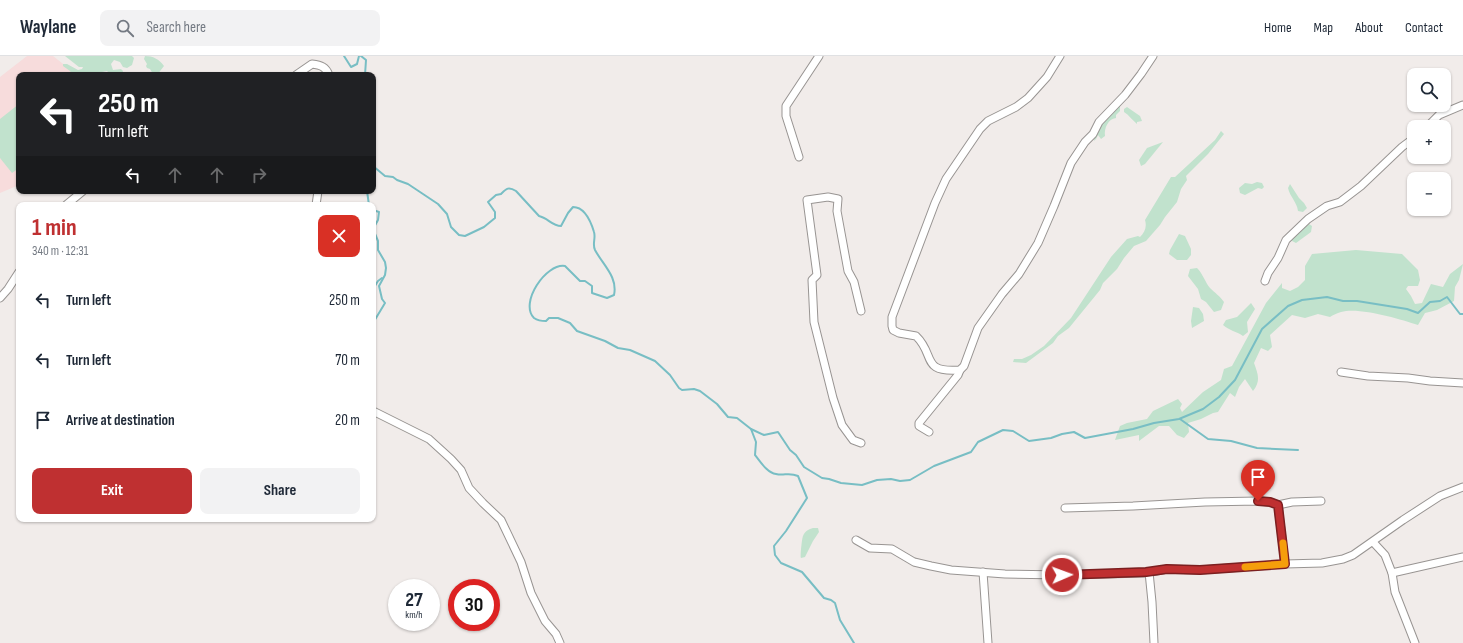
<!DOCTYPE html>
<meta charset="utf-8">
<style>
:root{--surface:#fff;--page:#f2f2f3;--text:#1f2937;--muted:#747a83;--line:#e0e1e3;--accent:#bf3031}
body{margin:0;font-family:"Sofia Sans Condensed",sans-serif;background:var(--page);color:var(--text);height:100vh;display:flex;flex-direction:column;font-size:15px;white-space:nowrap}
*{box-sizing:border-box;margin:0}
p{font-size:13px;color:var(--muted)}
.icon{flex:none;width:22px;height:22px;fill:none;stroke:currentColor;stroke-width:2;stroke-linecap:round;stroke-linejoin:round}
.map{position:relative;flex:1;overflow:hidden}
.sheet{position:absolute;left:16px;top:146px;width:360px;height:320px;display:flex;flex-direction:column;background:var(--surface);border-radius:8px;box-shadow:0 1px 3px #0004}
.sheet>*{flex:none}
.banner{position:absolute;left:16px;top:16px;width:360px;height:122px;border-radius:8px;box-shadow:0 1px 3px #0004;background:#202124;color:#fff;overflow:hidden}
.fabs{position:absolute;left:1407px;top:12px;display:grid;gap:8px}
.fabs a{display:grid;place-items:center;width:44px;height:44px;border-radius:8px;background:var(--surface);box-shadow:0 1px 3px #0004;font-size:20px}
.speed{position:absolute;left:388px;top:523px;display:flex;gap:8px;font-size:20px;font-weight:700;text-align:center}
.speed>*{display:grid;place-content:center;width:52px;height:52px;border-radius:50%;background:var(--surface);box-shadow:0 1px 3px #0004;line-height:1}
.speed small{font-size:10px;font-weight:400}
.speed .limit{border:6px solid #d22;background:#fff;color:#111}
.pin{position:absolute;display:grid;place-items:center;width:34px;height:34px;color:#fff;margin:-41px -17px;border-radius:50% 50% 50% 0;rotate:-45deg;box-shadow:0 0 4px #0007}
.pin .icon{rotate:45deg}
.me{position:absolute;width:44px;margin:-22px;rotate:88deg;stroke-linejoin:round;filter:drop-shadow(0 0 3px #0008)}
.turn{display:flex;align-items:center;gap:14px;height:84px;padding:0 16px;font-size:18px}
.turn .icon{width:52px;height:52px;stroke-width:2.5}
.turn b{display:block;font-size:28px;line-height:34px}
.lanes{display:flex;align-items:center;height:38px;padding:0 16px;background:#0003;justify-content:center;gap:20px;direction:ltr}
.lanes .off{opacity:.35}
.round{display:grid;place-items:center;flex:none;width:42px;height:42px;border-radius:8px;background:var(--page)}
.head{display:flex;align-items:center;justify-content:space-between;height:68px;padding:0 16px}
h1{font-size:24px;font-weight:700;line-height:30px;color:var(--accent)}
.action{display:flex;gap:8px;margin-top:auto;padding:8px 16px}
.action a{flex:1;height:46px;border-radius:8px;background:var(--accent);color:#fff;font-size:16px;font-weight:700;line-height:46px;text-align:center}
.action a+a{background:var(--page);color:var(--text)}
ul{padding:0;list-style:none}
li{display:flex;align-items:center;gap:12px;height:60px;padding:0 16px}
li div{flex:1}
li b{display:block;font-size:15px}
li em{font-style:normal}
header{display:flex;align-items:center;gap:24px;box-sizing:border-box;height:56px;padding:0 20px;background:var(--surface);border-bottom:1px solid var(--line)}
header strong{font-size:19px}
nav{display:flex;gap:22px;margin-inline-start:auto;font-size:14px}
.search{width:280px;height:36px;background:var(--page);display:flex;align-items:center;gap:10px;box-sizing:border-box;padding:0 14px;border-radius:8px;color:var(--muted);font-size:15px}
.map>svg:first-child{display:block}
.education{fill:#f7dcdc}
.green{fill:#c1e2cd}
.lines{fill:none;stroke-linecap:round;stroke-linejoin:round}
.stream{stroke:#78bec4;stroke-width:2}
.minor-casing{stroke:#989492;stroke-width:9}
.minor{stroke:#fff;stroke-width:7}
.route-casing{stroke:#7c1f20;stroke-width:10}
.route{stroke:#bf3031;stroke-width:7}
.slow{stroke:#f59e0b;stroke-width:7}
</style>
<header>
<strong>Waylane</strong>
<div class="search"><svg class="icon" aria-label="search" viewBox="0 0 24 24"><circle cx="10" cy="10" r="6"/><path d="M15 15l6 6"/></svg>Search here</div>
<nav><a>Home</a><a>Map</a><a>About</a><a>Contact</a></nav>
</header>
<div class="map">
<svg width="1463" height="587" viewBox="0 0 1463 587">
<rect width="100%" height="100%" fill="#f1ecea"/>
<!-- education -->
<path class="education" d="M 27,0 L 53,0 L 77,19 L 19,19 L 19,129 L 0,137 L 0,21 Z"/>
<!-- green -->
<g class="green">
<path d="M 65,0 L 132,0 L 134,2 L 132,9 L 127,12 L 123,11 L 120,6 L 114,4 L 111,8 L 113,14 L 121,13 L 123,15 L 122,19 L 111,19 L 107,15 L 102,16 L 101,19 L 73,19 L 70,15 L 63,10 L 63,8 L 67,8 L 78,14 L 82,13 L 83,11 L 79,11 Z"/>
<path d="M 145,0 C 153,0 159,3 164,10 L 157,19 L 153,18 L 150,13 L 147,12 L 146,10 L 147,8 L 144,3 Z"/>
<path d="M 19,48 L 19,112 L 12,117 L 0,102 L 0,63 Z"/>
<path d="M 1120,49 L 1120,55 L 1116,59 L 1116,62 C 1108,63 1104,72 1105,80 L 1101,83 L 1098,79 L 1096,83 L 1094,85 C 1095,74 1103,65 1111,59 C 1115,56 1115,52 1120,49 Z"/>
<path d="M 1127,51 L 1140,60 L 1142,65 L 1137,66 L 1137,68 C 1132,64 1129,59 1124,56 L 1124,53 Z"/>
<path d="M 1221,75 L 1224,78 L 1208,98 L 1186,120 L 1187,124 L 1181,133 L 1177,146 L 1165,161 L 1160,169 L 1146,185 L 1134,190 L 1124,202 L 1117,213 L 1103,227 L 1100,234 L 1069,272 L 1058,280 L 1053,287 L 1026,307 L 1013,306 L 1014,303 L 1022,303 L 1031,299 L 1044,290 L 1071,262 L 1111,201 L 1127,183 L 1138,180 L 1140,181 C 1145,176 1147,171 1145,164 L 1171,121 L 1175,121 L 1215,84 Z"/>
<path d="M 1163,86 L 1145,108 L 1141,110 L 1139,104 L 1147,92 Z"/>
<path d="M 1257,126 L 1262,127 L 1264,131 L 1262,133 L 1258,132 L 1245,139 L 1240,137 L 1239,132 L 1245,127 L 1252,128 Z"/>
<path d="M 1290,128 L 1299,142 L 1304,147 L 1307,152 L 1303,156 L 1298,155 C 1297,146 1290,141 1288,132 Z"/>
<path d="M 1309,168 L 1312,170 L 1311,176 L 1296,187 L 1292,185 L 1293,180 Z"/>
<path d="M 1179,178 L 1185,180 L 1191,193 L 1191,199 L 1187,204 L 1177,204 L 1169,198 L 1170,194 Z"/>
<path d="M 1356,194 L 1402,198 L 1418,214 L 1420,224 L 1418,230 L 1408,230 L 1406,233 L 1411,240 L 1415,248 L 1422,247 L 1431,228 L 1443,231 L 1450,218 L 1463,208 L 1459,224 L 1455,231 L 1454,245 L 1437,254 L 1425,257 L 1418,269 C 1399,263 1360,251 1341,256 C 1337,257 1333,259 1330,261 L 1318,258 L 1305,262 L 1292,259 L 1270,279 L 1272,291 L 1268,295 L 1261,292 L 1254,307 C 1258,318 1261,325 1253,335 L 1245,323 L 1239,331 L 1235,341 L 1230,337 L 1218,356 L 1213,357 L 1201,363 L 1188,367 L 1189,376 L 1184,382 L 1177,379 L 1169,370 L 1159,370 L 1139,385 L 1139,379 L 1115,384 L 1120,370 L 1127,367 L 1147,363 L 1153,355 L 1178,343 L 1182,348 L 1180,352 L 1182,356 L 1203,336 L 1221,324 L 1224,313 L 1232,310 L 1266,247 L 1282,227 L 1282,232 L 1290,235 L 1298,231 L 1305,224 L 1305,210 L 1312,198 Z"/>
<path d="M 1197,212 C 1203,218 1205,226 1210,232 C 1215,237 1220,240 1224,246 L 1221,254 L 1214,256 L 1206,246 L 1201,243 L 1198,233 L 1188,220 L 1190,213 Z"/>
<path d="M 1251,247 L 1255,253 L 1247,266 L 1248,276 L 1243,280 C 1236,275 1230,275 1223,269 L 1226,264 L 1237,261 Z"/>
<path d="M 1193,251 L 1199,252 L 1203,258 L 1204,265 L 1192,272 L 1191,265 Z"/>
<path d="M 813,472 L 818,472 L 819,476 L 813,485 L 805,501 L 801,502 C 800,500 802,482 803,480 C 805,475 809,473 813,472 Z"/>
</g>
<g class="lines">
<!-- stream -->
<g class="stream">
<path d="M 344,0 L 351,11 L 357,8 L 359,0"/>
<path d="M 361,0 L 366,4 L 365,19"/>
<path d="M 373,110 L 385,120 L 393,121 L 397,124 L 408,128 L 438,148 L 447,158 L 451,171 L 459,179 L 465,180 L 484,171 L 495,162 L 495,156 L 488,146 L 496,139 L 501,138 C 506,133 508,130 516,135 L 539,160 C 548,162 552,170 561,170 L 568,157 L 573,151 C 585,151 591,166 594,176 C 596,182 592,188 595,194 C 603,209 618,221 614,239 L 607,242 L 592,237 L 592,230 L 585,225 L 580,225 L 565,210 C 546,207 519,247 534,262 C 537,264 542,265 546,265 L 549,262 L 558,262 L 570,267 L 577,275 L 605,285 L 618,292 L 630,294 L 655,305 L 670,319 L 679,332 L 682,334 L 694,333 L 700,335 L 717,348 L 728,361 L 737,362 L 751,373 L 764,379 L 778,376 L 790,394 L 796,399 L 804,411 L 822,422 L 829,423 L 841,427 L 862,429 L 877,424 L 891,423 L 900,425 L 910,424 L 934,410 L 971,396 L 978,386 L 1003,374 L 1013,375 L 1029,385 L 1051,382 L 1062,378 L 1074,376 L 1085,382 L 1133,373 L 1154,367 L 1179,363 L 1203,353 L 1219,341 L 1235,324 L 1262,273 L 1288,250 L 1302,244 L 1327,241 L 1343,245 L 1357,245 L 1407,253 L 1418,257 L 1430,246 L 1440,245 L 1447,241 L 1460,258 L 1463,258"/>
<path d="M 367,135 L 369,149"/>
<path d="M 373,154 L 379,156 L 378,164 L 373,173 L 378,185 L 378,194 L 385,206 L 386,212 L 385,219 L 379,230 L 382,243 L 385,247 L 373,267"/>
<path d="M 373,233 L 378,225 L 382,222"/>
<path d="M 373,303 L 373,310"/>
<path d="M 1180,363 L 1208,383 L 1231,385 L 1257,392 L 1298,394"/>
<path d="M 751,373 L 756,386 L 755,399 C 760,405 767,417 776,418 C 784,420 789,416 798,420 L 807,442 L 786,475 L 774,490 L 775,499 L 781,507 L 802,516 L 824,542 L 831,544 L 835,547 L 840,564 L 854,587"/>
</g>
<!-- minor casing -->
<g class="minor-casing">
<g id="minor">
<path d="M 1060,0 L 1047,21 L 1028,42 L 1016,51 L 988,65 L 980,73 L 946,123 L 935,147 L 892,261 L 892,270 L 893,274 L 899,277 L 916,280 C 936,299 920,317 960,314 L 964,310 L 978,272 L 1002,238 L 1019,218 L 1038,187 L 1054,150 L 1071,107 L 1085,86 L 1093,78 L 1099,66 L 1125,39 L 1141,18 L 1153,0"/>
<path d="M 296,19 L 312,8 C 321,9 326,11 329,19"/>
<path d="M 1427,71 L 1439,59 L 1463,49"/>
<path d="M 799,101 L 786,60 L 786,50 L 819,0"/>
<path d="M 66,149 L 83,135"/>
<path d="M 316,149 L 318,135"/>
<path d="M 1265,225 L 1268,217 L 1278,202 L 1286,184 L 1308,163 L 1327,150 L 1340,146 L 1361,130 L 1402,91 L 1414,82"/>
<path d="M 0,242 L 8,233 L 19,216"/>
<path d="M 1341,316 L 1368,320 L 1408,322 L 1430,325 L 1463,327"/>
<path d="M 373,355 L 429,383 L 451,403 L 461,414 L 469,432 L 483,447 L 501,464 L 521,506 L 531,537 L 545,565 L 556,578 L 560,587"/>
<path d="M 929,376 L 919,370 L 919,367 L 958,319 L 960,314"/>
<path d="M 861,387 L 853,384 L 842,369 L 833,342 L 814,266 L 812,224 L 817,219 L 807,144 L 828,141 L 838,143 L 837,155 L 848,215 L 854,226 L 861,255"/>
<path d="M 1278,449 L 1285,508"/>
<path d="M 1065,452 L 1133,450 L 1205,446 L 1258,445 L 1270,446 L 1278,449 L 1292,446 L 1321,445"/>
<path d="M 856,484 L 870,492 L 892,493 L 914,506 L 931,510 L 951,514 L 1005,518 L 1062,519 L 1146,517 L 1167,513 L 1200,514 L 1285,508 L 1322,507 L 1343,503 L 1353,499 L 1403,464 L 1440,440 L 1463,431"/>
<path d="M 1373,486 L 1385,499 L 1392,517 L 1395,536 L 1415,587"/>
<path d="M 983,516 L 988,587"/>
<path d="M 1149,516 L 1152,546 L 1154,587"/>
<path d="M 1392,517 L 1463,501"/>
</g>
</g>
<!-- minor -->
<use href="#minor" class="minor"/>
</g>
<g class="lines">
<!-- route casing -->
<g class="route-casing">
<path id="route" d="M 1062,519 L 1146,516 L 1167,513 L 1200,514 L 1285,508 L 1278,449 L 1270,446 L 1258,445"/>
</g>
<!-- route -->
<use href="#route" class="route"/>
<!-- slow -->
<path class="slow" d="M 1245,511 L 1285,508 L 1283,487"/>
</g>
</svg>
<div class="fabs">
<a><svg class="icon" aria-label="search" viewBox="0 0 24 24"><circle cx="10" cy="10" r="6"/><path d="M15 15l6 6"/></svg></a>
<a>+</a>
<a>−</a>
</div>
<div class="speed"><div>27<small>km/h</small></div><div class="limit">30</div></div>
<div class="pin" style="left:1258px;top:445px;background:#d93025"><svg class="icon" aria-label="arrive" viewBox="0 0 24 24"><path d="M6 21V4h12l-3 4 3 4H6"/></svg></div>
<svg class="me" style="left:1062px;top:519px" viewBox="-20 -20 40 40"><circle r="17" fill="#bf3031" stroke="#fff" stroke-width="3"/><path d="M0-11L8 9 0 5-8 9z" fill="#fff"/></svg>
<div class="banner">
<div class="turn"><svg class="icon" aria-label="left" viewBox="0 0 24 24"><path d="M17 20v-9H6M10 6l-5 5 5 5"/></svg><div><b>250 m</b>Turn left</div></div>
<div class="lanes"><svg class="icon" aria-label="left" viewBox="0 0 24 24"><path d="M17 20v-9H6M10 6l-5 5 5 5"/></svg><svg class="icon off" aria-label="ahead" viewBox="0 0 24 24"><path d="M12 20V5M6 11l6-6 6 6"/></svg><svg class="icon off" aria-label="ahead" viewBox="0 0 24 24"><path d="M12 20V5M6 11l6-6 6 6"/></svg><svg class="icon off" aria-label="right" viewBox="0 0 24 24"><path d="M7 20v-9h11M14 6l5 5-5 5"/></svg></div>
</div>
<section class="sheet">
<div class="head"><div><h1>1 min</h1><p>340 m · 12:31</p></div><a class="round" style="background:#d93025;color:#fff"><svg class="icon" aria-label="close" viewBox="0 0 24 24"><path d="M6 6l12 12M18 6L6 18"/></svg></a></div>
<ul>
<li><svg class="icon" aria-label="left" viewBox="0 0 24 24"><path d="M17 20v-9H6M10 6l-5 5 5 5"/></svg><div><b>Turn left</b></div><em>250 m</em></li>
<li><svg class="icon" aria-label="left" viewBox="0 0 24 24"><path d="M17 20v-9H6M10 6l-5 5 5 5"/></svg><div><b>Turn left</b></div><em>70 m</em></li>
<li><svg class="icon" aria-label="arrive" viewBox="0 0 24 24"><path d="M6 21V4h12l-3 4 3 4H6"/></svg><div><b>Arrive at destination</b></div><em>20 m</em></li>
</ul>
<div class="action"><a>Exit</a><a>Share</a></div>
</section>
</div>
